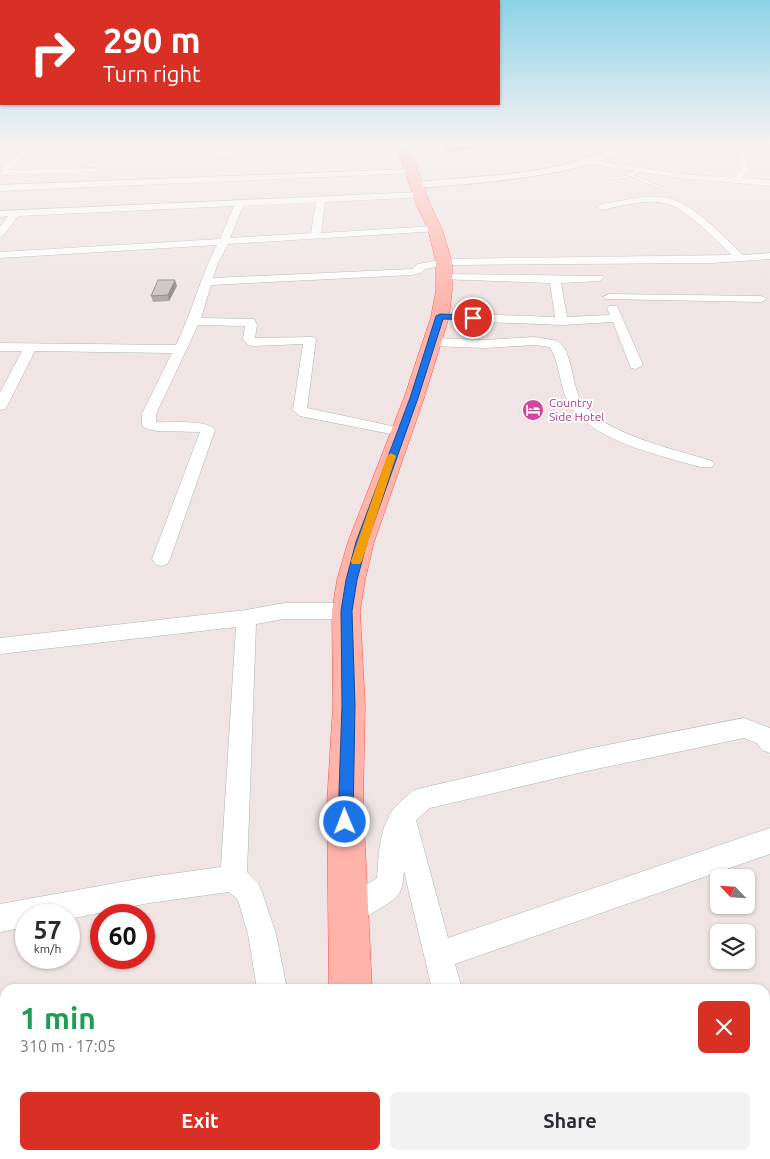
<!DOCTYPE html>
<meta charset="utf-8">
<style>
:root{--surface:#fff;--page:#f2f2f3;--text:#2b2b33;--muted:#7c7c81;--accent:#d93025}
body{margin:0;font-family:Ubuntu,sans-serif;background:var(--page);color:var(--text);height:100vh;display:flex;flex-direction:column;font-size:19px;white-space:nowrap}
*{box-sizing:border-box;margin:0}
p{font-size:16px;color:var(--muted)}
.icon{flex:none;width:28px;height:28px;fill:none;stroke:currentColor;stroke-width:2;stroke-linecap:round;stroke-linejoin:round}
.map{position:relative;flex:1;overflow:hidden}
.sheet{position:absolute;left:0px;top:984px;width:770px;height:176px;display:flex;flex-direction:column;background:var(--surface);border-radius:15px 15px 0 0;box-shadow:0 1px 4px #0004}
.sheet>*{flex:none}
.guide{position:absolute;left:0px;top:0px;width:500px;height:105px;box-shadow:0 1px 4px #0004;background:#d93025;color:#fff;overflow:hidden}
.needle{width:32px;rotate:295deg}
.tools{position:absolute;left:710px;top:869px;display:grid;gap:10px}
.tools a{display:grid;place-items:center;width:45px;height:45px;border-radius:8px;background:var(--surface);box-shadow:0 1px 4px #0004;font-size:25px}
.speed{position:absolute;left:15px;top:904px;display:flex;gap:10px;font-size:25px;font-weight:700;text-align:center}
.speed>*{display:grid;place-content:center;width:65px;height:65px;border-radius:50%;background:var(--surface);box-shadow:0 1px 4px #0004;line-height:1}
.speed small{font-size:12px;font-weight:400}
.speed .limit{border:8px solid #d22;background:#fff;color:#111}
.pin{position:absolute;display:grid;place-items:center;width:42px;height:42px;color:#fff;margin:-21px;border:2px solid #fff;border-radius:50%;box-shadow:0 1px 5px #0007}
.me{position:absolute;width:55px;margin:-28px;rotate:359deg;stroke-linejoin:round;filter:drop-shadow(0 0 4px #0008)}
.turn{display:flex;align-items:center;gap:18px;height:105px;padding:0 20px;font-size:22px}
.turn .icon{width:65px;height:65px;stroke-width:2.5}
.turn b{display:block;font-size:35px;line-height:42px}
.round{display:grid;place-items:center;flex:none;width:52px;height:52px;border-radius:8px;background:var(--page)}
.summary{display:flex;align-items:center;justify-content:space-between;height:85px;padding:0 20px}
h1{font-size:30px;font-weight:700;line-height:38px;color:#1e9e55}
.action{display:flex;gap:10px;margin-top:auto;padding:10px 20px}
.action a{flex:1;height:58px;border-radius:8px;background:var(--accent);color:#fff;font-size:20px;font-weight:700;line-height:58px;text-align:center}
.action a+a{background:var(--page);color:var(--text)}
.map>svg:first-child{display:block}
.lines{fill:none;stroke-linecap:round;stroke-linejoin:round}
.service-casing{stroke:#adb5b5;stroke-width:1}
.minor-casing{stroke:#adb5b5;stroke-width:1}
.tertiary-casing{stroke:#adb5b5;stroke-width:2}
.primary-casing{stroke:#fd504f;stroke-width:1}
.service{fill:#fff;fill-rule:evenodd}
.minor{fill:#fff;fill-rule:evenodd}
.tertiary{fill:#fff;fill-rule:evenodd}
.primary{fill:#ffb4aa;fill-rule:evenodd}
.wall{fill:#afa6a7}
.shaded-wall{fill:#8e8788}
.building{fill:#cbc1c2;stroke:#8e8788}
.route{fill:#1a73e8;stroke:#114b97}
.slow{fill:#f59e0b}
.labels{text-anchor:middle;stroke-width:4;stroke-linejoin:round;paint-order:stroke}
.far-hotel-label{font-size:12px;fill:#b23c85;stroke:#fff;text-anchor:start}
</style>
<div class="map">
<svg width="770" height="1159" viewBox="0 0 770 1159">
<rect width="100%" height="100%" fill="#f0e5e4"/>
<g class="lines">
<!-- service casing -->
<g class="service-casing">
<g id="service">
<path d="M 474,145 L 478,145 L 481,151 L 474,154 L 407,159 L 405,158 L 473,152 L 478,150 Z"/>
<path d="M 640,169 L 641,171 L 633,175 L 666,189 L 666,191 L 630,176 L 626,178 L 600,180 L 598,179 L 625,176 Z"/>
</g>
</g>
<!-- minor casing -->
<g class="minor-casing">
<g id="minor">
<path d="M 1,145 L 148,145 L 149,146 L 145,148 L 31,149 L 9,170 L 95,168 L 99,170 L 95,172 L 6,175 L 3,175 L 1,169 L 21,150 Z"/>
<path d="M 318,145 L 354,145 L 350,147 L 218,156 L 214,154 L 218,152 Z"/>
<path d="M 599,145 L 616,145 L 625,148 L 621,150 Z"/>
<path d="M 735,145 L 743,145 L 749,168 L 742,178 L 770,180 L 770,186 L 682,178 L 588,164 L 584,162 L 588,160 L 682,174 L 734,178 L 741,168 Z"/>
<path d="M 412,169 L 416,171 L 415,173 L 0,191 L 0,185 Z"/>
<path d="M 421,192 L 424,193 L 424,197 L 325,202 L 321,233 L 435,226 L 438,227 L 438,231 L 228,244 L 218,263 L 213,278 L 412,269 L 418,264 L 444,259 L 732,255 C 715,240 687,208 664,203 C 644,199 621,206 602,210 L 597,207 L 602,204 C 623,201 646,194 667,198 C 693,203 724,237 743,255 L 770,253 L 770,259 L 711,263 L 444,265 L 425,269 L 420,273 L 412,275 L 211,285 L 201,318 L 254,319 L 257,325 L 255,338 L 314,337 L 316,340 L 307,408 L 401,428 L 406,429 L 408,432 L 406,435 L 401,436 L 300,416 L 293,410 L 303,344 L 252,346 L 248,345 L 243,339 L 245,326 L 198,325 L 156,414 L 156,422 C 170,423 207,419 215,430 L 170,559 L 167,564 L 161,566 L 155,564 L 152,559 L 200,432 L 157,431 L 144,428 L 142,425 L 142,414 L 172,353 L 35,351 L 7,406 L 5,409 L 0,410 L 0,393 L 22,351 L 0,351 L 0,343 L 176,345 C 192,313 200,277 217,245 L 0,258 L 0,252 L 220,239 L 234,206 L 18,216 L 3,236 L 0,237 L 0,227 L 8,216 L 0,217 L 0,211 ZM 316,202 L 311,233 L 230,238 L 243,206 Z"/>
<path d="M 444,274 L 603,276 L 604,278 L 599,281 L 561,283 L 567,317 L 610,315 L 607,308 L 609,306 L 617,306 L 643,365 L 636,369 L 631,368 L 613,322 L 562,325 L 436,320 L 434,317 L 436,314 L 440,313 L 555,317 L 550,283 L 440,279 L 439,277 L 440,275 Z"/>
<path d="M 609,294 L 761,296 L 767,299 L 761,302 L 605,299 L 603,297 Z"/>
<path d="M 535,337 L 558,341 L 563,346 C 573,362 572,384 581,401 C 600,433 677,450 712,461 L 714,464 L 712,467 L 700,467 C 660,455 590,441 568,402 C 559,385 560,363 550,347 L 535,345 L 485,348 L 432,346 L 426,342 L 432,338 L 485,340 Z"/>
<path d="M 284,603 L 346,603 L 353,606 L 356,611 L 353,616 L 346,619 L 284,619 L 256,624 L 247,872 L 258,883 L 262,892 L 276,934 L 287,989 L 257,989 L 248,934 L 238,900 L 229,892 L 149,903 L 69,919 L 69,915 L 26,915 L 26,927 L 0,932 L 0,904 L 149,877 L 221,867 L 236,627 L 0,654 L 0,638 L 246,610 Z"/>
<path d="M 744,718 L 770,728 L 770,753 L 762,750 L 757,743 L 744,738 L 587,771 L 430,808 L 416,820 L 448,938 L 770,828 L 770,854 L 455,964 L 462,989 L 432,989 L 404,871 C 403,879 403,889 398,895 C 392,903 359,921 349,925 L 339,921 L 335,911 L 339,901 L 377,878 C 379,854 379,825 396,806 C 402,800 408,795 414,790 L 587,749 Z"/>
<path d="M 770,1007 L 770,1037 L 765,1039 L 765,1009 Z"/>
<rect x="285" y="1155" width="34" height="4"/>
</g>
</g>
<!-- tertiary casing -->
<g class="tertiary-casing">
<path id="tertiary" d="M 618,145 L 629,145 C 598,176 464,184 418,188 L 413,185 L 418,182 C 479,176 564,175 618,145 Z"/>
</g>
<!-- primary casing -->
<g class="primary-casing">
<g id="primary">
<path d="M 396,145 L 408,145 L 431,206 L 442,229 L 452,262 L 452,291 L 449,317 L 424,398 L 374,542 L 365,580 L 360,611 L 365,705 L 363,804 L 372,989 L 329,989 L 327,804 L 333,705 L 332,611 L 337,580 L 348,542 L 404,398 L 431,317 L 436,291 L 436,262 L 428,229 L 417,206 Z"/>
<rect x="330" y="1155" width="50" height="4"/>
</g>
</g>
<!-- service -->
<use href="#service" class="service"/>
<!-- minor -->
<use href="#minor" class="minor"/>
<!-- tertiary -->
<use href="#tertiary" class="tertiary"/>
<!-- primary -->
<use href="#primary" class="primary"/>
</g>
<!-- wall -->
<g class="wall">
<path d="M 442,145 L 473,145 L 471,146 L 471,150 L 447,152 Z"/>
<path d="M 177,286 L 169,301 L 153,302 L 151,296 Z"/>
</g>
<!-- shaded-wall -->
<g class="shaded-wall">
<path d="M 471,146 L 471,150 L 447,152 L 447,148 Z"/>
<path d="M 175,280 L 177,286 L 169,301 L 168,295 Z"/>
<path d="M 0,1156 L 11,1157 L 11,1159 L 0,1159 Z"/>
</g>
<!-- building -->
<g class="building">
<path d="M 445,145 L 470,145 L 471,146 L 447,148 Z"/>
<path d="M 158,280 L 175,280 L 168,295 L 151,296 Z"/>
</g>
<!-- sky -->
<linearGradient id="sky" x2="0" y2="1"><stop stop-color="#8dd2e7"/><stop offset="0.47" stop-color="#f8f3f3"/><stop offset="1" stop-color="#f8f3f3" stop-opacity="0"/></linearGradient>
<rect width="770" height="307" fill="url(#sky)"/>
<!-- route -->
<path class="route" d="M 440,314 L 473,315 L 476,318 L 473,320 L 443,319 L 418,398 L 367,542 L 357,580 L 352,611 L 355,705 L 353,822 L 351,827 L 345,830 L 340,827 L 338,822 L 342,705 L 341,611 L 346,580 L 356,542 L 410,398 L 436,316 Z"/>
<!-- slow -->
<path class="slow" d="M 391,453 L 396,456 L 362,561 L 360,564 L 352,564 L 351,561 L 387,456 Z"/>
<!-- icons -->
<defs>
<g id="hotel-disc" transform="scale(1.125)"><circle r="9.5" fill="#d1479c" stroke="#fff"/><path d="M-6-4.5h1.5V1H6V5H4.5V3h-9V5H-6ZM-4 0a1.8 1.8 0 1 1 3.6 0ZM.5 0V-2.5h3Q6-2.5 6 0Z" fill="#fff"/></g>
</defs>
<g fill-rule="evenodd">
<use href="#hotel-disc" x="533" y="410"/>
</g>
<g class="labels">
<!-- far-hotel labels -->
<g class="far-hotel-label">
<text x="549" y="407">Country<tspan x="549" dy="14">Side Hotel</tspan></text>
</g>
</g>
</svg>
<div class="tools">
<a><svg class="needle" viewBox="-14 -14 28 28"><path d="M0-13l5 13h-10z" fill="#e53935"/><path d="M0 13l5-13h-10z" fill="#7c7c81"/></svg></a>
<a><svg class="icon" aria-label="layers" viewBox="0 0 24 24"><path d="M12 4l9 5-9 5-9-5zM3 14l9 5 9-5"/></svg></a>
</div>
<div class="speed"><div>57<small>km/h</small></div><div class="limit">60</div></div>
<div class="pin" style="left:473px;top:318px;background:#d93025"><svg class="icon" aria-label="arrive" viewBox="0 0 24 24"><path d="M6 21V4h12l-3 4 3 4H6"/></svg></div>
<svg class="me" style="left:345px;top:822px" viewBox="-20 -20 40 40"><circle r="17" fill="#1a73e8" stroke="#fff" stroke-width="3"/><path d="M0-11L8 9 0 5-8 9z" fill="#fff"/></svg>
<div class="guide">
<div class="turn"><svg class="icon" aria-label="right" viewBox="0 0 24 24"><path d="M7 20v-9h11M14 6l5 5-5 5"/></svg><div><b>290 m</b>Turn right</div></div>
</div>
<section class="sheet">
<div class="summary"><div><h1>1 min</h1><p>310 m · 17:05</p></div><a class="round" style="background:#d93025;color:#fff"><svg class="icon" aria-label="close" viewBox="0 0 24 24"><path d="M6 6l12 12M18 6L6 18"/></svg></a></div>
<div class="action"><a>Exit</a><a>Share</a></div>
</section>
</div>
